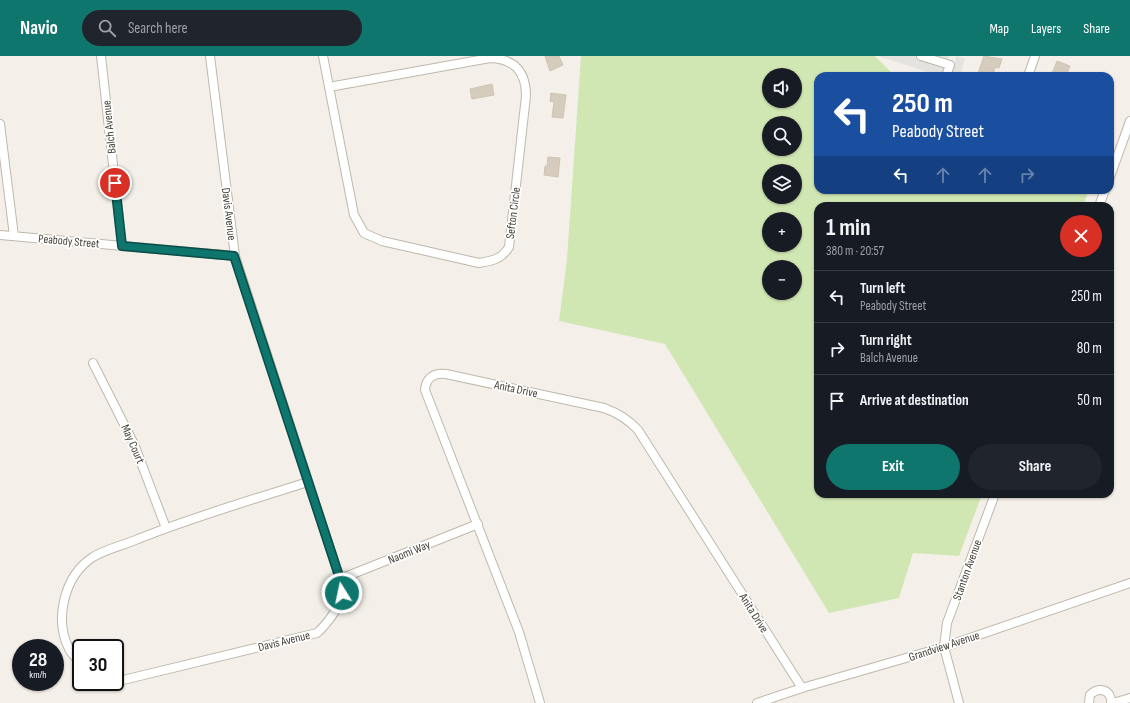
<!DOCTYPE html>
<meta charset="utf-8">
<style>
:root{--surface:#171b24;--page:#20242c;--text:#f1f3f6;--muted:#9ea1a6;--line:#363941;--accent:#0f766e}
body{margin:0;font-family:"Sofia Sans Condensed",sans-serif;background:var(--page);color:var(--text);height:100vh;display:flex;flex-direction:column;font-size:15px;white-space:nowrap}
*{box-sizing:border-box;margin:0}
p{font-size:13px;color:var(--muted)}
.icon{flex:none;width:22px;height:22px;fill:none;stroke:currentColor;stroke-width:2;stroke-linecap:round;stroke-linejoin:round}
.map{position:relative;flex:1;overflow:hidden}
.details{position:absolute;left:814px;top:146px;width:300px;height:296px;display:flex;flex-direction:column;background:var(--surface);border-radius:12px;box-shadow:0 1px 3px #0004}
.details>*{flex:none}
.hud{position:absolute;left:814px;top:16px;width:300px;height:122px;border-radius:12px;box-shadow:0 1px 3px #0004;background:#1a4fa0;color:#fff;overflow:hidden}
.tools{position:absolute;left:762px;top:12px;display:grid;gap:8px}
.tools a{display:grid;place-items:center;width:40px;height:40px;border-radius:50%;background:var(--surface);box-shadow:0 1px 3px #0004;font-size:20px}
.speed{position:absolute;left:12px;top:583px;display:flex;gap:8px;font-size:20px;font-weight:700;text-align:center}
.speed>*{display:grid;place-content:center;width:52px;height:52px;border-radius:50%;background:var(--surface);box-shadow:0 1px 3px #0004;line-height:1}
.speed small{font-size:10px;font-weight:400}
.speed .limit{border:2px solid #111;border-radius:6px;background:#fff;color:#111}
.pin{position:absolute;display:grid;place-items:center;width:34px;height:34px;color:#fff;margin:-17px;border:2px solid #fff;border-radius:50%;box-shadow:0 1px 4px #0007}
.me{position:absolute;width:44px;margin:-22px;rotate:350deg;stroke-linejoin:round;filter:drop-shadow(0 0 3px #0008)}
.turn{display:flex;align-items:center;gap:14px;height:84px;padding:0 12px;font-size:18px}
.turn .icon{width:52px;height:52px;stroke-width:2.5}
.turn b{display:block;font-size:28px;line-height:34px}
.lanes{display:flex;align-items:center;height:38px;padding:0 12px;background:#0003;justify-content:center;gap:20px;direction:ltr}
.lanes .off{opacity:.35}
.round{display:grid;place-items:center;flex:none;width:42px;height:42px;border-radius:21px;background:var(--page)}
.headline{display:flex;align-items:center;justify-content:space-between;height:68px;padding:0 12px}
h1{font-size:24px;font-weight:700;line-height:30px}
.cta{display:flex;gap:8px;margin-top:auto;padding:8px 12px}
.cta a{flex:1;height:46px;border-radius:24px;background:var(--accent);color:#fff;font-size:16px;font-weight:700;line-height:46px;text-align:center}
.cta a+a{background:var(--page);color:var(--text)}
ul{padding:0;list-style:none}
li{display:flex;align-items:center;gap:12px;height:52px;padding:0 12px;border-top:1px solid var(--line)}
li div{flex:1}
li b{display:block;font-size:15px}
li em{font-style:normal}
header{display:flex;align-items:center;gap:24px;box-sizing:border-box;height:56px;padding:0 20px;background:var(--accent);color:#fff}
header strong{font-size:19px}
nav{display:flex;gap:22px;margin-inline-start:auto;font-size:14px}
.search{width:280px;height:36px;background:var(--page);display:flex;align-items:center;gap:10px;box-sizing:border-box;padding:0 14px;border-radius:22px;color:var(--muted);font-size:15px}
.map>svg:first-child{display:block}
.green{fill:#d0e7b3;fill-rule:evenodd}
.parking{fill:#e5e3e0}
.building{fill:#d5ccbe;stroke:#d0c4b2}
.lines{fill:none;stroke-linecap:round;stroke-linejoin:round}
.minor-casing{stroke:#bfb8ab;stroke-width:10}
.minor{stroke:#fff;stroke-width:8}
.route-casing{stroke:#0a4d48;stroke-width:10}
.route{stroke:#0f766e;stroke-width:7}
.labels{text-anchor:middle;stroke-width:3.5;stroke-linejoin:round;paint-order:stroke}
.street-label{font-size:12px;fill:#474137;stroke:#fff}
</style>
<header>
<strong>Navio</strong>
<div class="search"><svg class="icon" aria-label="search" viewBox="0 0 24 24"><circle cx="10" cy="10" r="6"/><path d="M15 15l6 6"/></svg>Search here</div>
<nav><a>Map</a><a>Layers</a><a>Share</a></nav>
</header>
<div class="map">
<svg width="1130" height="647" viewBox="0 0 1130 647">
<rect width="100%" height="100%" fill="#f4f0e9"/>
<!-- green -->
<path class="green" d="M 581,0 L 875,0 L 895,20 L 818,20 L 818,134 L 1089,134 L 1083,150 L 818,150 L 818,438 L 982,438 L 959,500 L 913,497 L 899,542 L 829,557 L 665,288 L 559,265 L 567,203 ZM 769,19 L 795,19 L 795,45 L 769,45 ZM 769,67 L 795,67 L 795,93 L 769,93 ZM 769,115 L 795,115 L 795,141 L 769,141 ZM 769,163 L 795,163 L 795,189 L 769,189 ZM 769,211 L 795,211 L 795,237 L 769,237 Z"/>
<!-- parking -->
<path class="parking" d="M 878,0 L 949,0 L 948,6 L 955,7 L 956,0 L 965,3 L 960,20 L 940,20 Z"/>
<!-- building -->
<g class="building">
<path d="M 545,0 L 559,0 L 563,9 L 550,15 Z"/>
<path d="M 984,0 L 1002,3 L 999,12 L 995,11 L 993,20 L 977,20 Z"/>
<path d="M 1057,5 L 1070,10 L 1066,20 L 1051,20 Z"/>
<path d="M 492,28 L 494,39 L 472,43 L 470,33 Z"/>
<path d="M 551,37 L 566,39 L 563,62 L 552,61 L 554,46 L 550,45 Z"/>
<path d="M 548,101 L 560,102 L 558,121 L 544,119 L 545,110 L 547,110 Z"/>
</g>
<g class="lines">
<!-- minor casing -->
<g class="minor-casing">
<g id="minor">
<path d="M 101,0 L 122,190"/>
<path d="M 323,0 L 354,159 L 364,177 L 382,185 L 479,207 C 492,205 502,203 509,191 L 526,40 C 526,15 514,3 490,2 L 329,31"/>
<path d="M 921,0 L 950,9 L 946,20"/>
<path d="M 1028,20 L 1035,0"/>
<path d="M 0,68 L 14,180"/>
<path d="M 1110,121 L 1130,65"/>
<path d="M 1099,150 L 1105,134"/>
<path d="M 0,179 L 235,200"/>
<path d="M 93,307 L 134,388 L 166,472"/>
<path d="M 340,523 L 478,468"/>
<path d="M 81,607 C 77,603 71,598 69,593 C 54,563 64,520 93,501 C 106,493 124,489 138,483 C 193,461 251,444 308,426"/>
<path d="M 115,624 L 119,625 L 317,577 C 326,569 342,549 342,536 C 342,532 341,527 340,523 L 235,200 L 210,0"/>
<path d="M 540,647 L 519,576 L 425,334 C 426,321 434,317 446,318 L 604,352 C 618,357 628,363 638,374 L 802,632"/>
<path d="M 757,647 L 802,632 L 944,591 L 1130,527"/>
<path d="M 959,647 L 944,591 L 947,567 L 995,438"/>
<path d="M 1089,647 L 1090,639 C 1099,630 1112,634 1111,647"/>
<path d="M 1113,647 L 1130,642"/>
</g>
</g>
<!-- minor -->
<use href="#minor" class="minor"/>
</g>
<g class="lines">
<!-- route casing -->
<g class="route-casing">
<path id="route" d="M 115,127 L 122,190 L 234,200 L 340,523 L 342,537"/>
</g>
<!-- route -->
<use href="#route" class="route"/>
</g>
<g class="labels">
<!-- street labels -->
<g class="street-label">
<text transform="translate(109 71) rotate(-96)" y="4">Balch Avenue</text>
<text transform="translate(513 157) rotate(-83)" y="4">Sefton Circle</text>
<text transform="translate(229 158) rotate(83)" y="4">Davis Avenue</text>
<text transform="translate(69 185) rotate(5)" y="4">Peabody Street</text>
<text transform="translate(516 333) rotate(12)" y="4">Anita Drive</text>
<text transform="translate(133 388) rotate(66)" y="4">May Court</text>
<text transform="translate(409 496) rotate(-22)" y="4">Naomi Way</text>
<text transform="translate(967 514) rotate(-70)" y="4">Stanton Avenue</text>
<text transform="translate(754 557) rotate(58)" y="4">Anita Drive</text>
<text transform="translate(284 585) rotate(-14)" y="4">Davis Avenue</text>
<text transform="translate(944 590) rotate(-18)" y="4">Grandview Avenue</text>
</g>
</g>
</svg>
<div class="tools">
<a><svg class="icon" aria-label="sound" viewBox="0 0 24 24"><path d="M4 9h4l5-4v14l-5-4H4zM17 9q2 3 0 6"/></svg></a>
<a><svg class="icon" aria-label="search" viewBox="0 0 24 24"><circle cx="10" cy="10" r="6"/><path d="M15 15l6 6"/></svg></a>
<a><svg class="icon" aria-label="layers" viewBox="0 0 24 24"><path d="M12 4l9 5-9 5-9-5zM3 14l9 5 9-5"/></svg></a>
<a>+</a>
<a>−</a>
</div>
<div class="speed"><div>28<small>km/h</small></div><div class="limit">30</div></div>
<div class="pin" style="left:115px;top:127px;background:#d93025"><svg class="icon" aria-label="arrive" viewBox="0 0 24 24"><path d="M6 21V4h12l-3 4 3 4H6"/></svg></div>
<svg class="me" style="left:342px;top:537px" viewBox="-20 -20 40 40"><circle r="17" fill="#0f766e" stroke="#fff" stroke-width="3"/><path d="M0-11L8 9 0 5-8 9z" fill="#fff"/></svg>
<div class="hud">
<div class="turn"><svg class="icon" aria-label="left" viewBox="0 0 24 24"><path d="M17 20v-9H6M10 6l-5 5 5 5"/></svg><div><b>250 m</b>Peabody Street</div></div>
<div class="lanes"><svg class="icon" aria-label="left" viewBox="0 0 24 24"><path d="M17 20v-9H6M10 6l-5 5 5 5"/></svg><svg class="icon off" aria-label="ahead" viewBox="0 0 24 24"><path d="M12 20V5M6 11l6-6 6 6"/></svg><svg class="icon off" aria-label="ahead" viewBox="0 0 24 24"><path d="M12 20V5M6 11l6-6 6 6"/></svg><svg class="icon off" aria-label="right" viewBox="0 0 24 24"><path d="M7 20v-9h11M14 6l5 5-5 5"/></svg></div>
</div>
<section class="details">
<div class="headline"><div><h1>1 min</h1><p>380 m · 20:57</p></div><a class="round" style="background:#d93025;color:#fff"><svg class="icon" aria-label="close" viewBox="0 0 24 24"><path d="M6 6l12 12M18 6L6 18"/></svg></a></div>
<ul>
<li><svg class="icon" aria-label="left" viewBox="0 0 24 24"><path d="M17 20v-9H6M10 6l-5 5 5 5"/></svg><div><b>Turn left</b><p>Peabody Street</p></div><em>250 m</em></li>
<li><svg class="icon" aria-label="right" viewBox="0 0 24 24"><path d="M7 20v-9h11M14 6l5 5-5 5"/></svg><div><b>Turn right</b><p>Balch Avenue</p></div><em>80 m</em></li>
<li><svg class="icon" aria-label="arrive" viewBox="0 0 24 24"><path d="M6 21V4h12l-3 4 3 4H6"/></svg><div><b>Arrive at destination</b></div><em>50 m</em></li>
</ul>
<div class="cta"><a>Exit</a><a>Share</a></div>
</section>
</div>
